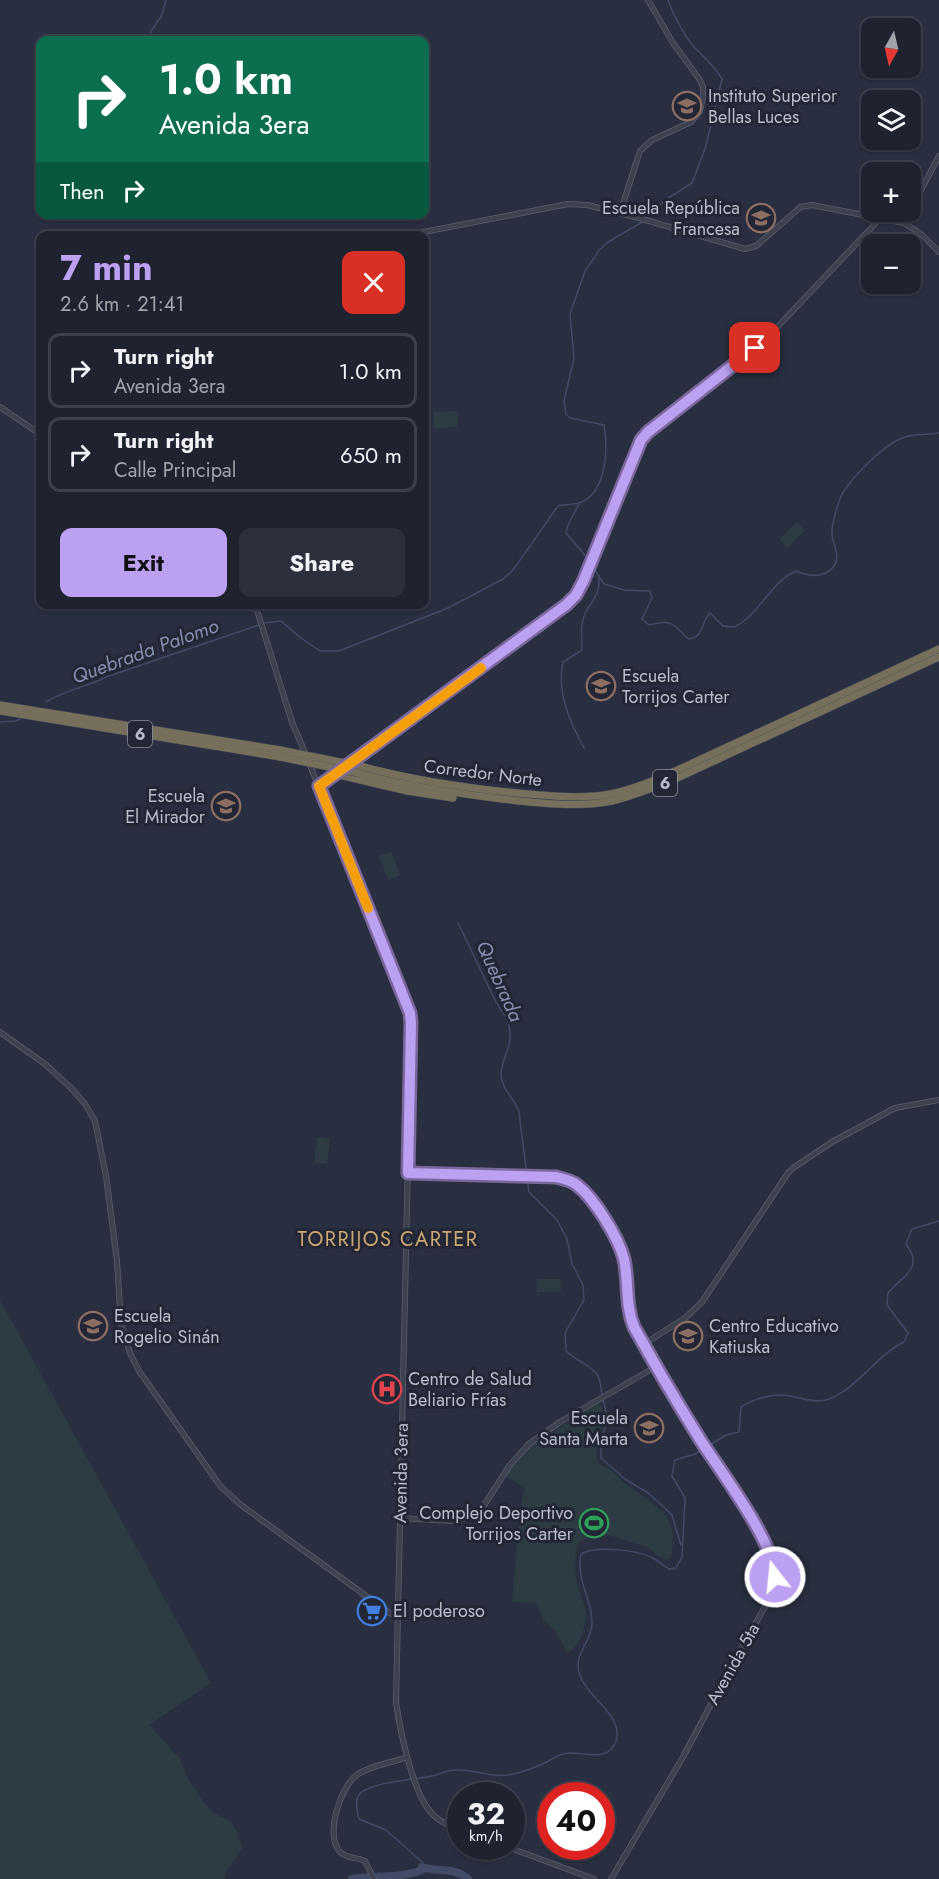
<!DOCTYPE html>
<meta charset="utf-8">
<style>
:root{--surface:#1f2330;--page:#2c2f3c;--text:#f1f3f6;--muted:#a1a4ab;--line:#3c404c;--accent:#bca0f2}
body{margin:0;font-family:Jost,sans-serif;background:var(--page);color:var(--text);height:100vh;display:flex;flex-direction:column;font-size:22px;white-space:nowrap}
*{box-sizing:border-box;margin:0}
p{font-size:20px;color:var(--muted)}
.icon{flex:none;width:33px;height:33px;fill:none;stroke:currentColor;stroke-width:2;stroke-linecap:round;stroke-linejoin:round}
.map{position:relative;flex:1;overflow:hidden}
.panel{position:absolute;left:36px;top:231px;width:393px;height:378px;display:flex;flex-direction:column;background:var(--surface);border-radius:12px;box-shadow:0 2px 4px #0004,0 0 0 2px var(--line)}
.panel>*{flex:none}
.top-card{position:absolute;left:36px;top:36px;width:393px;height:183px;border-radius:12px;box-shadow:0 2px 4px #0004,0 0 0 2px var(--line);background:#0b6e4f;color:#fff;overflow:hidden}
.needle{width:39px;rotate:188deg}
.buttons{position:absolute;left:861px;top:18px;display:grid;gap:12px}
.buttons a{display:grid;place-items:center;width:60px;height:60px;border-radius:12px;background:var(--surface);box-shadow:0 2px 4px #0004,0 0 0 2px var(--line);font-size:30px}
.speed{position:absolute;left:447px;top:1782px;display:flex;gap:12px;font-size:30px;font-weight:700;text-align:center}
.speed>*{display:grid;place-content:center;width:78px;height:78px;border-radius:50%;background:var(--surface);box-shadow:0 2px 4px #0004,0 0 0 2px var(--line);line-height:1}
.speed small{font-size:15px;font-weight:400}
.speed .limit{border:9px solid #d22;background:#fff;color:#111}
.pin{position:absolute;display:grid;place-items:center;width:51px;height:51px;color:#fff;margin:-26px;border-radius:12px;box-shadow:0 3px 9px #0006}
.me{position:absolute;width:66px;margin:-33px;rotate:344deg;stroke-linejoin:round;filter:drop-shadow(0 0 4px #0008)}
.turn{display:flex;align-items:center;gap:21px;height:126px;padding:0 24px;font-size:27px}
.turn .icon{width:78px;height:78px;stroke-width:2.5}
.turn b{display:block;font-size:42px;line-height:51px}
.then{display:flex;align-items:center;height:57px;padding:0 24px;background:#0003;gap:12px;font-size:22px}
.round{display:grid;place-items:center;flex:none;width:63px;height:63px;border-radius:12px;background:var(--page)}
.summary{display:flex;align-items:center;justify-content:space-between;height:102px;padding:0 24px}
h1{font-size:36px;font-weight:700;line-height:45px;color:var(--accent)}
.action{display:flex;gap:12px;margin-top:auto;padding:12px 24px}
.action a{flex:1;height:69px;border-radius:12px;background:var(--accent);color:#111;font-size:24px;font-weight:700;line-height:69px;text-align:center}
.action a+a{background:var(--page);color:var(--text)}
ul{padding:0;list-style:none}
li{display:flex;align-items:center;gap:18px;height:75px;margin:0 12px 9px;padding:0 12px;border:3px solid var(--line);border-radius:12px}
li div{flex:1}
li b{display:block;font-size:22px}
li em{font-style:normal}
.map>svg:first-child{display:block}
.green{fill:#2c3c42}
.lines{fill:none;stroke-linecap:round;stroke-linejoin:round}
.stream{stroke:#414a67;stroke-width:1.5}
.river{stroke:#414a67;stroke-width:8}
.minor-casing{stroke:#5b5f6d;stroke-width:6}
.highway-casing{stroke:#484c5a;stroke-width:8}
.minor{stroke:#3d4150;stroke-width:4.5}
.highway{stroke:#756f5b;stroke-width:7}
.highway-bridge-casing{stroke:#484c5a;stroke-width:8;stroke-linecap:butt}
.highway-bridge{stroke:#756f5b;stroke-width:7}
.route-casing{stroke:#7a689d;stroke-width:15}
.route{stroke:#bca0f2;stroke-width:10}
.slow{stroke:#f59e0b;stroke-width:10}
.labels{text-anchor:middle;stroke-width:6;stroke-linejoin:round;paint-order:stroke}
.shield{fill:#222635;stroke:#8c909d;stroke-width:1.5}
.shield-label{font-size:16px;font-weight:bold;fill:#babdca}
.poi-label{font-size:18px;fill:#babdca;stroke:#222635;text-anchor:start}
.street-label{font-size:18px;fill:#babdca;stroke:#222635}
.water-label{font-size:20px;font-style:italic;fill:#858eae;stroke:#222635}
.neighbourhood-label{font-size:20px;letter-spacing:1.5px;fill:#cca973;stroke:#222635}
</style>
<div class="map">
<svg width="939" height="1879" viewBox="0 0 939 1879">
<rect width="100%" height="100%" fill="#292f40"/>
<!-- green -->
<g class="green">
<path d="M 457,411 L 458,427 L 434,429 L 433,412 Z"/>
<path d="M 797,522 L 805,531 L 787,548 L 779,539 Z"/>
<path d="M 391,852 L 400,875 L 388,880 L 379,856 Z"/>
<path d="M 317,1137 L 330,1139 L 327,1164 L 314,1162 Z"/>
<rect x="537" y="1279" width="24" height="13"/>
<path d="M 0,1300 L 211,1683 L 149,1725 L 180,1759 L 188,1779 L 202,1800 L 212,1812 L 231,1822 L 238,1834 L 242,1848 L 227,1870 L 224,1879 L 0,1879 Z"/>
<path d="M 599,1402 C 601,1406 604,1411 604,1416 C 606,1430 592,1448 598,1461 C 601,1467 605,1466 610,1469 C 616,1473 620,1480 627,1485 C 656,1506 680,1514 671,1557 L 667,1560 L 658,1556 L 646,1546 L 608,1535 L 591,1536 L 579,1542 C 573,1560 574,1576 580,1594 C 582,1599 586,1606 586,1612 C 587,1624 579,1649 567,1653 L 556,1631 L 543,1620 L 537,1603 L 512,1602 L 518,1530 L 524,1487 L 506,1476 L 520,1453 Z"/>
</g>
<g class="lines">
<!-- stream -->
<g class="stream">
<path d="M 150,40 L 151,31 L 162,15 L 166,0"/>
<path d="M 647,218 L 665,200 L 692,183 L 705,149 L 722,79 C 715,67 707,60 697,50 C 686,39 673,15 668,0"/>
<path d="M 579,504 L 568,525 L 566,533 L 589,560"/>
<path d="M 591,564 L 604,584 L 624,590 L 650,591 L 652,598 L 642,619 L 649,625 C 671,619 673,623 688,639 C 705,637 700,623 710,613 L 723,626 L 734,627 C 760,615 770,582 796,571 C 808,576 824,579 834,566 C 841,556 833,545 832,535 C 831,526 839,498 844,491 C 855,474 884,445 902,438 C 914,433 927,435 939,433"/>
<path d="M 264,623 L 281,621 L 301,638 L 320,651 L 339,651 L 448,608 L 503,579 L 513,570 L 558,506 C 566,504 575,505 582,502 C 607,490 608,448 604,425 L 570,418 L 566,414 L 564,401 L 574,358 L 570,314 L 585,271 L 600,249 L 608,242 L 644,221"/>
<path d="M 46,702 C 65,690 87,687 106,677 L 259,625"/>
<path d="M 0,722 L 16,721 L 22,718"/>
<path d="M 584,748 C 570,722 556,692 563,662 L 582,650 C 582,640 580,625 584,616 C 591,599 600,599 599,576"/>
<path d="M 458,923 C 471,949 483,976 496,1002 C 501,1011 507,1016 509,1026 C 514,1048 501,1057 501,1075 C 502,1090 515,1099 519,1112 L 529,1192 L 557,1220 L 567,1239 L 572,1264 L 583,1285 L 584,1300 L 565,1333 L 566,1351 C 574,1359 594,1367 598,1376 C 601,1381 601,1390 602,1396"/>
<path d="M 603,1400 L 607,1416 L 601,1448 L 601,1458 L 625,1479 L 648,1493 L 666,1509 L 672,1515 L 681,1545"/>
<path d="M 707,1447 L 726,1435 L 739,1432 L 741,1407 C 755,1398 774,1393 790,1396 C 802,1398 814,1403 826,1400 C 856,1391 876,1355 904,1342 L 908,1333 L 887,1305 L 888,1293 C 902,1276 925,1269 906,1244 L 912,1229 L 939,1221"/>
<path d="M 422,1867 L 423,1863 L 386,1830 L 359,1819 C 357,1812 355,1803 358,1796 C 366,1782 416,1780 432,1776 C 440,1774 450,1769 458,1770 C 477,1770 494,1779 513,1774 C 524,1772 536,1767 547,1762 C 554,1758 560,1753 568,1753 C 584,1752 609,1763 616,1741 C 624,1716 588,1698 580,1676 C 572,1654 591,1644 592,1624 C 593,1599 576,1584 581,1554 C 595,1545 637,1550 653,1558 C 658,1561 664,1566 669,1569 L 676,1568 L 682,1557 L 685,1498 L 672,1476 L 675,1460 L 695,1454 L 703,1450"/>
</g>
<!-- river -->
<path class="river" d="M 352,1879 C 375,1875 400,1879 422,1870 L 422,1867 C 438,1873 454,1866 468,1879"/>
<!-- minor casing -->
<g class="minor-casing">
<g id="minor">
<path d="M 910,211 L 939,156"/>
<path d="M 620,213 L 640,151 L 652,140 L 691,122 L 700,111 L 703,97 L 703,87 L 700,80 L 673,43 L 648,0"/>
<path d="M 403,236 L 568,204 L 587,205 L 639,218 L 745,249 L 756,246 L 796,211 L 800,207 L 812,205 L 904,223 L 921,234 L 939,252"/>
<path d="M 0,407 L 40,434"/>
<path d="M 255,604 L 292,722 L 306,755"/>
<path d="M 309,763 L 401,990 L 409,1013 L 411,1024 L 396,1703 C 400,1730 412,1789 429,1810 C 436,1820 449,1826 460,1830"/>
<path d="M 350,763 L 538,626 C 556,613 572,602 583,582 L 641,440 L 648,433 L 765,340 L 875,224 L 877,218"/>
<path d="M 319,786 L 336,773"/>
<path d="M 0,1032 L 45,1064 L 72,1089 L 85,1104 L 95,1121 L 106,1176 L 117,1261 L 121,1324 L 130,1353 L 139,1371 L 221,1487 L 241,1505 L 391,1614 L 397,1616"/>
<path d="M 408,1173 L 556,1177 C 563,1179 571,1180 577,1185 C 595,1199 618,1236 623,1259 C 629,1282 625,1305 634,1327 C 660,1374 688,1421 717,1466 C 734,1492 771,1541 775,1571 C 776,1580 773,1589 770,1598 L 734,1661 L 683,1757 L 611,1879"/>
<path d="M 644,1344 L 685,1318 L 702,1302 L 788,1173 L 793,1168 L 832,1142 L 895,1108 L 939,1100"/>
<path d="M 400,1518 L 454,1521 L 472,1517 L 481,1510 L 510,1465 L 529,1444 L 560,1422 L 657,1366"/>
<path d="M 505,1846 L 594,1879"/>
<path d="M 374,1879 L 365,1861 C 357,1857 346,1859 339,1851 C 325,1833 341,1785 358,1774 C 372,1765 392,1763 407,1757"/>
</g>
</g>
<!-- highway casing -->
<g class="highway-casing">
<g id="highway">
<path d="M 0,705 L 280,750"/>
<path d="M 0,711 L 280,757"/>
<path d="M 360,766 C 416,781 470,789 528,794 C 555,796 583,799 610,794 C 632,790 651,782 671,773 L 939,649"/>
<path d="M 358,773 C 405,786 453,793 502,799 C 538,803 576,808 612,801 C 633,796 653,788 673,780 L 939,657"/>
<path d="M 335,774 L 407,791 L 453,798"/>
</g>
</g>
<!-- minor -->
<use href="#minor" class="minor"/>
<!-- highway -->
<use href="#highway" class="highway"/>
<!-- highway-bridge casing -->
<g class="highway-bridge-casing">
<g id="highway-bridge">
<path d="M 280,750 L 360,766"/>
<path d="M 280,757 L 358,773"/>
</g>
</g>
<!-- highway-bridge -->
<use href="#highway-bridge" class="highway-bridge"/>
</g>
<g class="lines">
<!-- route casing -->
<g class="route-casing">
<path id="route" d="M 755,348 L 648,432 L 641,440 L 583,582 L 576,595 L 566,605 L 319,786 L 410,1013 L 411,1023 L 408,1173 L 556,1177 C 563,1179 571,1180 577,1185 C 595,1199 618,1237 624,1259 C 629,1282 625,1305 634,1327 C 655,1365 678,1404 701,1441 C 721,1472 775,1543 775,1577"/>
</g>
<!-- route -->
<use href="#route" class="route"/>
<!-- slow -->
<path class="slow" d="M 368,908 L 319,786 L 481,668"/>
</g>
<!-- icons -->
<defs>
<g id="school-ring" transform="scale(1.5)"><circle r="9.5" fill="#222635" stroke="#8d6e63" stroke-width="1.5"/><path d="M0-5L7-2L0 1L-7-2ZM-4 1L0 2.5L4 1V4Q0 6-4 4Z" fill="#8d6e63"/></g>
<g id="hospital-ring" transform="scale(1.5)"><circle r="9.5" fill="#222635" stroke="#e0444e" stroke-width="1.5"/><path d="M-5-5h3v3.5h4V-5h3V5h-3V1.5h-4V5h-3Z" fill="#e0444e"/></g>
<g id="stadium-ring" transform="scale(1.5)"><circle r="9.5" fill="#222635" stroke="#2e9e5b" stroke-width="1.5"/><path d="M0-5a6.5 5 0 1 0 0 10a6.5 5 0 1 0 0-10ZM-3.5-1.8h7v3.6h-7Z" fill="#2e9e5b"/></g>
<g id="supermarket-ring" transform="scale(1.5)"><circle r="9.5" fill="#222635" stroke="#3f7fe0" stroke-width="1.5"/><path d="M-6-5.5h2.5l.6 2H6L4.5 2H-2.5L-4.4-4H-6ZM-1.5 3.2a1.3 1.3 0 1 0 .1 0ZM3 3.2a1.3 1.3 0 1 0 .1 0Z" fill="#3f7fe0"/></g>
</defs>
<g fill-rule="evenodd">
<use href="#school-ring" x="687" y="106"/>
<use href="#school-ring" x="761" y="218"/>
<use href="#school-ring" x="601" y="686"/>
<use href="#school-ring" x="226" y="806"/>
<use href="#school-ring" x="93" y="1326"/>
<use href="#school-ring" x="688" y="1336"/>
<use href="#hospital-ring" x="387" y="1389"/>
<use href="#school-ring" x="649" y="1428"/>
<use href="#stadium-ring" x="594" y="1523"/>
<use href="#supermarket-ring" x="372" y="1611"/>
</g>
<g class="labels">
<!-- shield labels -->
<g class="shield">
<rect x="128" y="721" width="24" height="26" rx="4.5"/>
<rect x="653" y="770" width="24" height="26" rx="4.5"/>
</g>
<g class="shield-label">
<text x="140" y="740">6</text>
<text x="665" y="789">6</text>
</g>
<!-- poi labels -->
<g class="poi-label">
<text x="708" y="102">Instituto Superior<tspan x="708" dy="21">Bellas Luces</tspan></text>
<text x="740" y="214" text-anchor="end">Escuela República<tspan x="740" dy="21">Francesa</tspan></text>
<text x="622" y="682">Escuela<tspan x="622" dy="21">Torrijos Carter</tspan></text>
<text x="205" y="802" text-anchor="end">Escuela<tspan x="205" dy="21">El Mirador</tspan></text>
<text x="114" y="1322">Escuela<tspan x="114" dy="21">Rogelio Sinán</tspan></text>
<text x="709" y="1332">Centro Educativo<tspan x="709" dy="21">Katiuska</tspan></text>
<text x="408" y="1385">Centro de Salud<tspan x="408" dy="21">Beliario Frías</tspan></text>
<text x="628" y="1424" text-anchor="end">Escuela<tspan x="628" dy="21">Santa Marta</tspan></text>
<text x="573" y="1519" text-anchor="end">Complejo Deportivo<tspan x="573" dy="21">Torrijos Carter</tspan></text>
<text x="393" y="1617">El poderoso</text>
</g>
<!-- street labels -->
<g class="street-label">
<text transform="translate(483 773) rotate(7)" y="6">Corredor Norte</text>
<text transform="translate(401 1473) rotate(-89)" y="6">Avenida 3era</text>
<text transform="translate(733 1664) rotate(-61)" y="6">Avenida 5ta</text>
</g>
<!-- water labels -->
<g class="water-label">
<text transform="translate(145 651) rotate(-20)" y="7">Quebrada Palomo</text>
<text transform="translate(500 981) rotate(66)" y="7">Quebrada</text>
</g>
<!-- neighbourhood labels -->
<g class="neighbourhood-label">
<text x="388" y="1246">TORRIJOS CARTER</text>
</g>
</g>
</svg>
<div class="buttons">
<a><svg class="needle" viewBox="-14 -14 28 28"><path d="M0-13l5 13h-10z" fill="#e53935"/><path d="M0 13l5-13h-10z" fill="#a1a4ab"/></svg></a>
<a><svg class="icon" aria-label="layers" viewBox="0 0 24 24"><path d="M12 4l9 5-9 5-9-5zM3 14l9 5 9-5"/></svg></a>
<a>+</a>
<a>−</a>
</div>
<div class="speed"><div>32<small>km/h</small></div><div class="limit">40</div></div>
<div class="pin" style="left:755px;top:348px;background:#d93025"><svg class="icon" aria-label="arrive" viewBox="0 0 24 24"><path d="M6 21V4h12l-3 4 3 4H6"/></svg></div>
<svg class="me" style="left:775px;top:1577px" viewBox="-20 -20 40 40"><circle r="17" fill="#bca0f2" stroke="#fff" stroke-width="3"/><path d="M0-11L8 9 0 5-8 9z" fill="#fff"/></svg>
<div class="top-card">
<div class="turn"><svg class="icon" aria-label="right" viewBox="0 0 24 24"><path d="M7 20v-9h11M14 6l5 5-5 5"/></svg><div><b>1.0 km</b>Avenida 3era</div></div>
<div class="then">Then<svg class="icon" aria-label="right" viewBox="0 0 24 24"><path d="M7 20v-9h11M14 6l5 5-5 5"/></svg></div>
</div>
<section class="panel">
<div class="summary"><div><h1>7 min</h1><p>2.6 km · 21:41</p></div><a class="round" style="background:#d93025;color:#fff"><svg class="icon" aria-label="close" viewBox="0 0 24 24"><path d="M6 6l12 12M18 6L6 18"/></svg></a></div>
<ul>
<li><svg class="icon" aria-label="right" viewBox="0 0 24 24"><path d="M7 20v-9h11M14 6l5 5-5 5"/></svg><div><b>Turn right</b><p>Avenida 3era</p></div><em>1.0 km</em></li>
<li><svg class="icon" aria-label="right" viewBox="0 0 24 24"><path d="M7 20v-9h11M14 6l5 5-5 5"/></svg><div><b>Turn right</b><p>Calle Principal</p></div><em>650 m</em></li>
</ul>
<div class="action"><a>Exit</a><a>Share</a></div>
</section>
</div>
